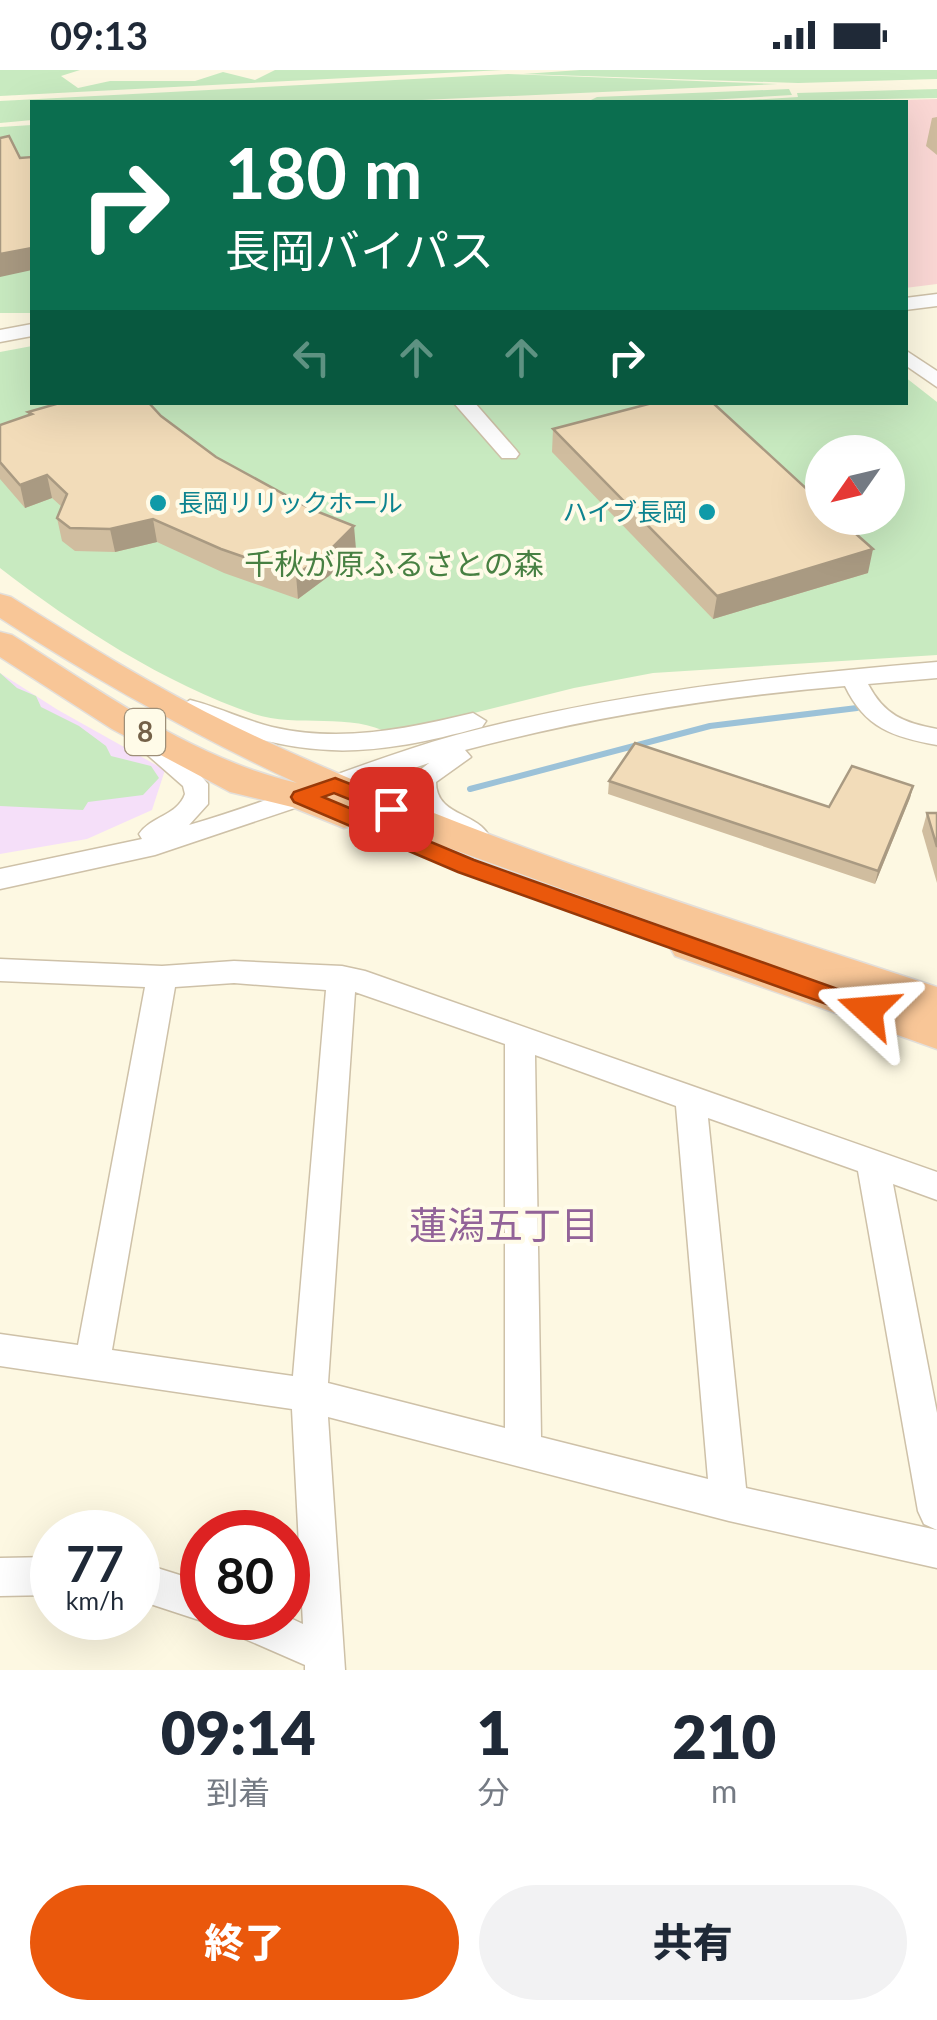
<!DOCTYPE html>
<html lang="ja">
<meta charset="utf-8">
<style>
:root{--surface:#fff;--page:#f2f2f3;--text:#1f2937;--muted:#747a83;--accent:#ea580c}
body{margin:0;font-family:Lato,"Noto Sans JP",sans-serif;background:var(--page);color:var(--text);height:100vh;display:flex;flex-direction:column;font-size:38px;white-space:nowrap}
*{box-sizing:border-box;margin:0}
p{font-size:32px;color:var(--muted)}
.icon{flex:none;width:55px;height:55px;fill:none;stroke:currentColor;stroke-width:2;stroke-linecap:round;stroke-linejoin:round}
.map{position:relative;height:1600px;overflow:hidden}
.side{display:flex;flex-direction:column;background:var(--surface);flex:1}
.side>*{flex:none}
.hud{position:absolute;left:30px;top:30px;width:878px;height:305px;border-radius:0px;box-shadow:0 10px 40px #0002;background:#0b6e4f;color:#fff;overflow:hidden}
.needle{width:65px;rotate:236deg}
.tools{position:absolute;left:805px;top:365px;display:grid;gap:20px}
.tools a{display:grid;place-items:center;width:100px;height:100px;border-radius:50%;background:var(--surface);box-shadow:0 10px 40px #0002;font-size:50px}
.speed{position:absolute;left:30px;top:1440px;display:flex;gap:20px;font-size:50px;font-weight:700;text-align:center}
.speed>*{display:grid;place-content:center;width:130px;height:130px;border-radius:50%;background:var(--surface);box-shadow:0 10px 40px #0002;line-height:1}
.speed small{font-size:25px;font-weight:400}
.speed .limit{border:15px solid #d22;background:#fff;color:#111}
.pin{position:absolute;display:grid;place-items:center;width:85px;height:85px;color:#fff;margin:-42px;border-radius:20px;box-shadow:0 5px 15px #0006}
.me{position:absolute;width:110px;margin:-55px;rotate:289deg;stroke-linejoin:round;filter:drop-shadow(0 0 8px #0008)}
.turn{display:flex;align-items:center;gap:35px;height:210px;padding:0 30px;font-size:45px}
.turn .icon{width:130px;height:130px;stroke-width:2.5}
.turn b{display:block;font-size:70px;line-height:85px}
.lanes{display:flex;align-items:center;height:95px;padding:0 30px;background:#0003;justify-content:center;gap:50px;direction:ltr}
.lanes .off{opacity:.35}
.eta{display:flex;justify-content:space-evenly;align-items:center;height:170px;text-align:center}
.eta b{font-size:60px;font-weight:800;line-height:70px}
.cta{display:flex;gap:20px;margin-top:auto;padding:20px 30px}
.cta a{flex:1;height:115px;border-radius:60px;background:var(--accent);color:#fff;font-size:40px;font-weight:800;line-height:115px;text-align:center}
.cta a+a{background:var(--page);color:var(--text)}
.status{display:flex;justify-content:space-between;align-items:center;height:70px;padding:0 50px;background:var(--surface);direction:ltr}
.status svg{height:28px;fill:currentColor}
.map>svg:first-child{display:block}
.education{fill:#f5dff9}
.medical{fill:#fbd8d5}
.green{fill:#c8eac0;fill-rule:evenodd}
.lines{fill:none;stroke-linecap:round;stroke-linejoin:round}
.stream{stroke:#9cc2d8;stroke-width:6}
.minor-casing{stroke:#cec1a8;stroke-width:3}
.highway-casing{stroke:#e3dfda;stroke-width:3}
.minor{fill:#fff;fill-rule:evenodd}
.highway{fill:#f8c697;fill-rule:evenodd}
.wall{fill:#d0bd9f}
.shaded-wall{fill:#a99a82}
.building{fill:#f2dcb9;stroke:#a99a82;stroke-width:2.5}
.route{fill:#ea580c;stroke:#983908;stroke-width:2.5}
.culture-dot{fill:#0f9aa8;stroke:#fffbe8;stroke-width:4}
.labels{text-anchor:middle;stroke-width:8;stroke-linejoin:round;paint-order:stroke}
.far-culture-label{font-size:25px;fill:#0d838f;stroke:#fffbe8;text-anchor:start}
.shield{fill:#fffbe8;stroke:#9e8f78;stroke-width:2.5}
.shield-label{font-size:28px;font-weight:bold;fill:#746148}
.park-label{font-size:30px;fill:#478042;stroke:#fffbe8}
.near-neighbourhood-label{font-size:38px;fill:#926398;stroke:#fffbe8}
</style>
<div class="status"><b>09:13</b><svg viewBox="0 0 49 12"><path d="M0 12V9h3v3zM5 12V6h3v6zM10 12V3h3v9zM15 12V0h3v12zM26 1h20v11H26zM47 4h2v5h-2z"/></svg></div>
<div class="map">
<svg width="937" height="1600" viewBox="0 0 937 1600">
<rect width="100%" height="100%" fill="#fdf8e2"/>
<!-- education -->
<path class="education" d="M 0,603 L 58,640 L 165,700 L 152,740 L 87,769 L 0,784 Z"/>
<!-- medical -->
<path class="medical" d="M 937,29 L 937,214 L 905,218 L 905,32 L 840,32 Z"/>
<!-- green -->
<g class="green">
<path d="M 0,0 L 80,0 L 61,6 L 78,18 L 110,11 L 195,11 L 223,2 L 255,10 L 275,0 L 503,0 L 0,26 Z"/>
<path d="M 580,0 L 937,0 L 937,9 L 798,13 L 523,4 Z"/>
<path d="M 508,4 L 778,14 L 378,32 L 32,32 L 32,50 L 0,53 L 0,31 Z"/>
<path d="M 789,19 L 792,25 L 675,32 L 589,31 L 597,27 Z"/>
<path d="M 937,19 L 937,28 L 716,32 L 798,27 L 797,23 Z"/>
<path d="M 32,55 L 32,243 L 0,243 L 0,57 Z"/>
<path d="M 32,276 L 32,332 L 905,332 L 905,307 L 937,332 L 937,585 L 653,603 L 574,618 L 390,664 C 352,642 297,658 254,644 C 165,614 74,555 0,498 L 0,282 ZM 822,382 L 888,382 L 888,448 L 822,448 Z"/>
<path d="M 0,603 L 17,618 L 36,626 L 41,637 L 79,656 L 106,676 L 111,686 L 151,696 L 159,708 L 143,725 L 88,732 L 83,740 L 0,736 Z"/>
</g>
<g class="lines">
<!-- stream -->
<path class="stream" d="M 470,719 L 710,656 L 857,638"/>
<!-- minor casing -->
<g class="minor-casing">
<g id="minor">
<path d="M 937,224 L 937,236 L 905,240 L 905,228 Z"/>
<path d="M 32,254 L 32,266 L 0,272 L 0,260 Z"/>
<path d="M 905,280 L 937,301 L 937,317 L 905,295 Z"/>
<path d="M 453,332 L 474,332 L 516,380 L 519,384 L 516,388 L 502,388 Z"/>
<path d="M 937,592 L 937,608 L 868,614 C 884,645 904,653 937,659 L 937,675 C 893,667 865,658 845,616 C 715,627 590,647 465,680 L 471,687 L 436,712 C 436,745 474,742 488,764 L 485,771 L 475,773 C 445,765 406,744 410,708 L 429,693 L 155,785 L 0,819 L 0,799 L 142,769 L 139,764 C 151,746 177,746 185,724 L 183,716 L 143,681 L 156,672 L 183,686 L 208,714 L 208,734 L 189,755 C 279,729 366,690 456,665 C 617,622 772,606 937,592 Z"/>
<path d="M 190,630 C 218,637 244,650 272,657 C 341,673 406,659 473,643 L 486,651 L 482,657 C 357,691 302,689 181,644 L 178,638 Z"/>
<path d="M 0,889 L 162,896 L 234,891 L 342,896 L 365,901 L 937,1102 L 937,1130 L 893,1114 L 937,1343 L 937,1460 L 924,1454 L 918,1441 L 858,1101 L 708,1048 L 746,1418 L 937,1460 L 937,1498 L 729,1451 L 328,1347 L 345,1600 L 305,1600 L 305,1595 L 229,1562 L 224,1548 L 288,1547 L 303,1554 L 292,1339 L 0,1296 L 0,1264 L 78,1275 L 145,917 L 0,911 ZM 234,913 L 326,920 L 293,1306 L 112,1280 L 175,917 ZM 355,922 L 505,974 L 505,1358 L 328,1313 ZM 535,985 L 676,1036 L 708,1409 L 541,1367 Z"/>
<path d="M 52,1487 L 52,1525 L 0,1526 L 0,1488 Z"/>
<path d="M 138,1492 L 202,1512 L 202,1548 L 209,1548 L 202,1551 L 138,1530 Z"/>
</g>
</g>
<!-- highway casing -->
<g class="highway-casing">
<path id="highway" d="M 0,524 L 11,527 C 84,573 157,619 234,656 C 460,765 700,839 937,917 L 937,979 L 675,886 L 669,876 L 675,866 L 683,863 L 441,775 L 360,741 L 362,745 L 357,754 L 344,758 L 292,737 L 230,722 L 112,659 L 0,587 L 0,562 L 12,565 C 101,621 193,689 297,713 C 194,665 96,610 0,548 Z"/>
</g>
<!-- minor -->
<use href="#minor" class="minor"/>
<!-- highway -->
<use href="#highway" class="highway"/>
</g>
<!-- wall -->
<g class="wall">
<path d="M 937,47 L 937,85 L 926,76 L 932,48 Z"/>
<path d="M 28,342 L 161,346 L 216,387 L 356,479 L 329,506 L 298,529 L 224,503 L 157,472 L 115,482 L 75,481 L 62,471 L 57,448 L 62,437 L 52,428 L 25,438 L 0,409 L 0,355 L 28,345 Z"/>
<path d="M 553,359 L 868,503 L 713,549 L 552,382 Z"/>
<path d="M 609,711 L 829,737 L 913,716 L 910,728 L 875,814 L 608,724 Z"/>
<path d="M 927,743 L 937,743 L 937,813 L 922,761 Z"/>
</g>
<!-- shaded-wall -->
<g class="shaded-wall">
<path d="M 32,178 L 32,200 L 0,207 L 0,184 Z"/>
<path d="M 47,405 L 52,428 L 25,438 L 20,415 Z"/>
<path d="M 153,449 L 157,472 L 115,482 L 110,459 Z"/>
<path d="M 354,456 L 356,479 L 329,506 L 298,529 L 296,505 Z"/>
<path d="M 873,479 L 868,503 L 713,549 L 717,526 Z"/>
<path d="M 913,716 L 910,728 L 875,814 L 878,801 Z"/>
</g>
<!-- building -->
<g class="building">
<path d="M 9,66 L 20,88 L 32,87 L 32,178 L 0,184 L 0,68 Z"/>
<path d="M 63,332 L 148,332 L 161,346 L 216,387 L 311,439 L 354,456 L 327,483 L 296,505 L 221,479 L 153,449 L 110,459 L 70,458 L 57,448 L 67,424 L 47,405 L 20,415 L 0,392 L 0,355 L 32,344 L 28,342 Z"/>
<path d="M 656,332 L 712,332 L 822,433 L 822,448 L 838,448 L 873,479 L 717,526 L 553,359 Z"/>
<path d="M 635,673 L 829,737 L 852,696 L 913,716 L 878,801 L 609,711 Z"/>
<path d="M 927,743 L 937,743 L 937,777 Z"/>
</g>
<!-- route -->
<path class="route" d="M 335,708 L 399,733 L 402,739 L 391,746 L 334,723 L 323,727 L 474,790 L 877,933 L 881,940 L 877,946 L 860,946 L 458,802 L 294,732 L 291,727 L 294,722 Z"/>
<!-- markers -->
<g class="culture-dot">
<circle cx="158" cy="433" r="10"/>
<circle cx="707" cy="442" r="10"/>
</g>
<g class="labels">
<!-- far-culture labels -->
<g class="far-culture-label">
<text x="178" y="442">長岡リリックホール</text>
<text x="687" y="451" text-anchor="end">ハイブ長岡</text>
</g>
<!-- shield labels -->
<rect class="shield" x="125" y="639" width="40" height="46" rx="8"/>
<g class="shield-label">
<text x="145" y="672">8</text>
</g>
<!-- park labels -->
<g class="park-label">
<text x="394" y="505">千秋が原ふるさとの森</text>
</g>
<!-- near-neighbourhood labels -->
<g class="near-neighbourhood-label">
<text x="504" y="1169">蓮潟五丁目</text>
</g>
</g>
</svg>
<div class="tools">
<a><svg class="needle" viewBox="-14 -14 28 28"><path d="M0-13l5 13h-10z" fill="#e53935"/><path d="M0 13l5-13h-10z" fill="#747a83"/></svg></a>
</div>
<div class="speed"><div>77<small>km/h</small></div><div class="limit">80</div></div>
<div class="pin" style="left:391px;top:739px;background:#d93025"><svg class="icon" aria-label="arrive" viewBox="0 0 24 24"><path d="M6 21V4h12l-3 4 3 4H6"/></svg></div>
<svg class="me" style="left:868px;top:940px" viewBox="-20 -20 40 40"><path d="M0-17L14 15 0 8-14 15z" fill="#ea580c" stroke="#fff" stroke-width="4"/></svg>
<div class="hud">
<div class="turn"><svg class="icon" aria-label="right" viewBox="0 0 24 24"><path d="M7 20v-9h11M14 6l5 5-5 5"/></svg><div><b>180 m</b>長岡バイパス</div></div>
<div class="lanes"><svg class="icon off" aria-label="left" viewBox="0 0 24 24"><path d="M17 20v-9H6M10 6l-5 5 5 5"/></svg><svg class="icon off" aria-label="ahead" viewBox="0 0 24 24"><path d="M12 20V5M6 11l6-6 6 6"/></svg><svg class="icon off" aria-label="ahead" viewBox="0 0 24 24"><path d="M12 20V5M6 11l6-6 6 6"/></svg><svg class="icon" aria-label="right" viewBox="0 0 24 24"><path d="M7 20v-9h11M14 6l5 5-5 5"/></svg></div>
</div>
</div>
<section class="side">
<div class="eta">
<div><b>09:14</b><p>到着</p></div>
<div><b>1</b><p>分</p></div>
<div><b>210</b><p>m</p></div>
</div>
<div class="cta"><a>終了</a><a>共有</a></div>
</section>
